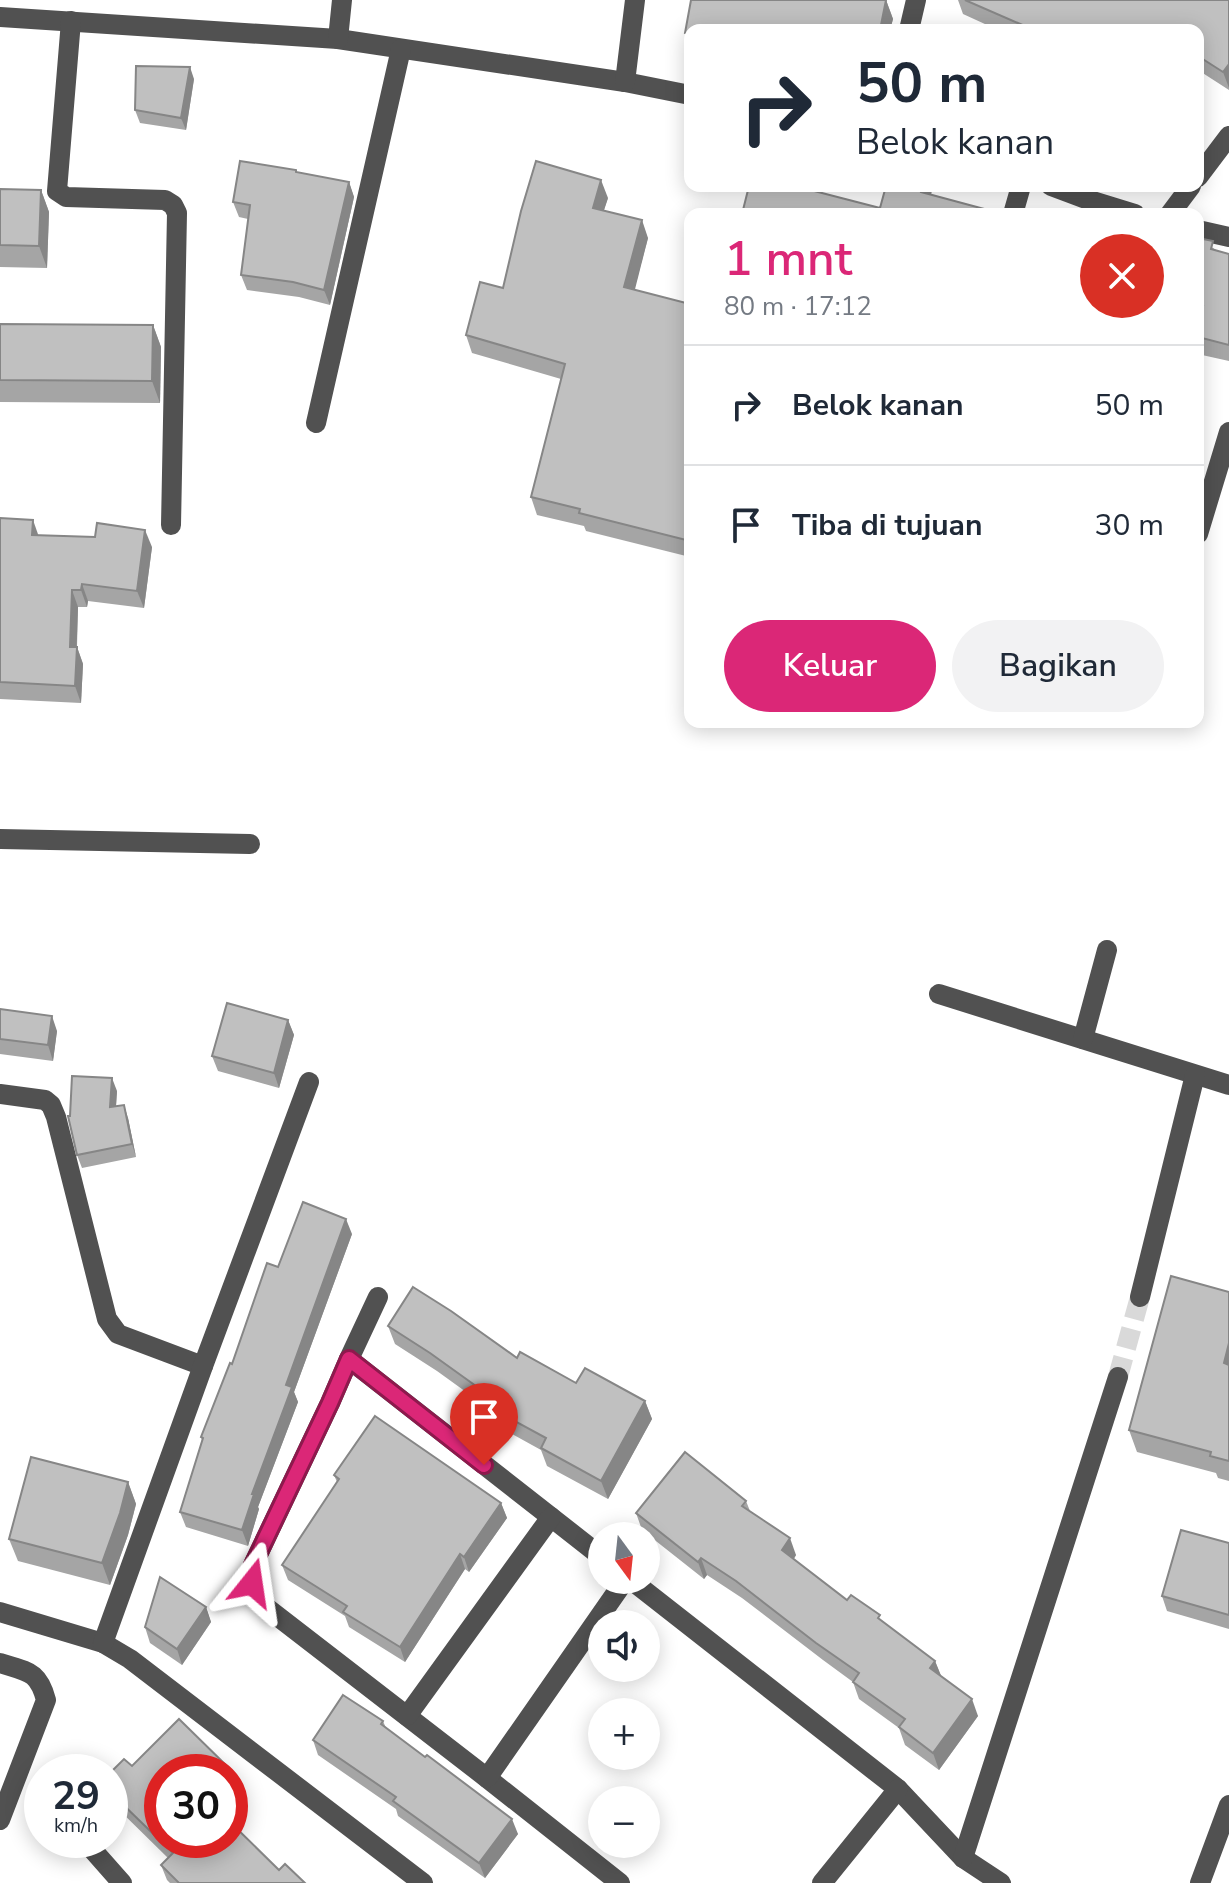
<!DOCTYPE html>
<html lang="id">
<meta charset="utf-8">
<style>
:root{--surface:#fff;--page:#f2f2f3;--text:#1f2937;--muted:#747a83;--line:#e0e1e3;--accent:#db2777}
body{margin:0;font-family:"Nunito Sans",sans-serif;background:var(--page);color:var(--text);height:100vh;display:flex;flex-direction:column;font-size:30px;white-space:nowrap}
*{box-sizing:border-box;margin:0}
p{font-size:26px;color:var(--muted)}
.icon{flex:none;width:44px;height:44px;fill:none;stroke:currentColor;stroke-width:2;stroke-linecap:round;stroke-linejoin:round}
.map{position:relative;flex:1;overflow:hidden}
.details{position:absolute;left:684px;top:208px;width:520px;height:520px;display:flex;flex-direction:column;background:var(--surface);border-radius:16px;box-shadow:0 4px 20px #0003}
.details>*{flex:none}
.guide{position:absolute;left:684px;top:24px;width:520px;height:168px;border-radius:16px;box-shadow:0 4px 20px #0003;background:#fff;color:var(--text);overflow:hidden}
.needle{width:52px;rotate:165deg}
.buttons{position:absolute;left:588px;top:1522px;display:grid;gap:16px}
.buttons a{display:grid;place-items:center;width:72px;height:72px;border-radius:50%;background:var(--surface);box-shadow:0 4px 20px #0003;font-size:40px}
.speed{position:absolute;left:24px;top:1754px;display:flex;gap:16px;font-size:40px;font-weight:700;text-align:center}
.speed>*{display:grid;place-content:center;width:104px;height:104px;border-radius:50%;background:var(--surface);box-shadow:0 4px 20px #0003;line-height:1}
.speed small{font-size:20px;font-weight:400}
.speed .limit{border:12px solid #d22;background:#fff;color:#111}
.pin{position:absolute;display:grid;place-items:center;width:68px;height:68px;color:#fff;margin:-82px -34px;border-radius:50% 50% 50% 0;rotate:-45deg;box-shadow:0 0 8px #0007}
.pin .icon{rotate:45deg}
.me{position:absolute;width:88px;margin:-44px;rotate:15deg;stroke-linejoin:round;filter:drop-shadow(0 0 6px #0008)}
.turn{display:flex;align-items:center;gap:28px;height:168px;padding:0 40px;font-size:36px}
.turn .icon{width:104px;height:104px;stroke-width:2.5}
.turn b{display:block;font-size:56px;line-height:68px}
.round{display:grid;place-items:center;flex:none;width:84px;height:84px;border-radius:42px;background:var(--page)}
.head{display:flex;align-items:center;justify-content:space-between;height:136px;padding:0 40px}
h1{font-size:48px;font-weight:600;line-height:60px;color:var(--accent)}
.primary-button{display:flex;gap:16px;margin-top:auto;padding:16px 40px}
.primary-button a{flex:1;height:92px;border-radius:48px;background:var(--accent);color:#fff;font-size:32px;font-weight:600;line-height:92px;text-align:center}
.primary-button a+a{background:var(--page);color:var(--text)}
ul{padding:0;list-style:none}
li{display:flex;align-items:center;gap:24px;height:120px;padding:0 40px;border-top:2px solid var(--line)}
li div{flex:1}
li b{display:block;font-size:30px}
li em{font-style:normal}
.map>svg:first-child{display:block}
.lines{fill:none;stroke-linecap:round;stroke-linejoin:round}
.minor-tunnel{stroke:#d9d9d9;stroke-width:20;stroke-dasharray:20 10;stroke-linecap:butt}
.minor{stroke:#515151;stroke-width:20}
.wall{fill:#a5a5a5}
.shaded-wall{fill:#868686}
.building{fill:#c0c0c0;stroke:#868686;stroke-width:2}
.route-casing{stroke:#8e194d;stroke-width:20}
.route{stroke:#db2777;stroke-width:14}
</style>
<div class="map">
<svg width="1229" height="1883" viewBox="0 0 1229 1883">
<rect width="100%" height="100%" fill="#fff"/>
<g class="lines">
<!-- minor-tunnel -->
<path class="minor-tunnel" d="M 1118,1377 L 1140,1297"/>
<!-- minor -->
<g class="minor">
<path d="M 0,17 L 338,39 L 625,82 L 690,95"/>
<path d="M 71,21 L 57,191 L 66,197 L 165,200 L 173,205 L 177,213 L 171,525"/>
<path d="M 909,30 L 916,0"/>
<path d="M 338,39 L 342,0"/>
<path d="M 625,82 L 635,0"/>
<path d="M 1198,177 L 1229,136"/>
<path d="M 1051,186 L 1083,198 L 1135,214"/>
<path d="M 1013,214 L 1021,186"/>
<path d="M 1170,214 L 1191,186"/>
<path d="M 1198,230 L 1229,237"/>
<path d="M 316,423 L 401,49"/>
<path d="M 1198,534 L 1229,432"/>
<path d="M 0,839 L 250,844"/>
<path d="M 939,994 L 1229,1085"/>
<path d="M 1083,1039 L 1107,950"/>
<path d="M 0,1094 L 45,1100 L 51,1105 L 56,1117 L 107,1319 L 118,1334 L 203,1366"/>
<path d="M 378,1297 L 349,1359 L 602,1557"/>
<path d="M 1140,1297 L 1195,1075"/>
<path d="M 349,1359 L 330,1403 L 253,1565 L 252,1583 L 254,1598 L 487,1778 L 620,1883"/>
<path d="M 631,1580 L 898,1789 L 963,1858 L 1001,1883"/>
<path d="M 0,1612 L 103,1643 L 130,1659 L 423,1883"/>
<path d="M 103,1643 L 203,1366 L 309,1082"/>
<path d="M 0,1663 C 27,1672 38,1670 46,1700 L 0,1820"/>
<path d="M 407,1716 L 551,1517"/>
<path d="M 487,1778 L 625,1580"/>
<path d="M 84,1840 L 122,1883"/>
<path d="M 963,1858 L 1118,1377"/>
<path d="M 822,1883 L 898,1789"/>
<path d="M 1200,1883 L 1229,1805"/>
</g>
</g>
<!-- wall -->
<g class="wall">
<path d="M 691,0 L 886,0 L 893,19 L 890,30 L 690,30 L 690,47 L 685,33 Z"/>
<path d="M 958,0 L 1229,0 L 1229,90 L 1198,70 L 1198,30 L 998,30 L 963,14 Z"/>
<path d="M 194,79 L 186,130 L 140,123 L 135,110 Z"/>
<path d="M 297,172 L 349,182 L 354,197 L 330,305 L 299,297 L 247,290 L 241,275 L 248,219 L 239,217 L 233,202 Z"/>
<path d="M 0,189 L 41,190 L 49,212 L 47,268 L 0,267 Z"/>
<path d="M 608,198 L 604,210 L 648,238 L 634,290 L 690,304 L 690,557 L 586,531 L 584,526 L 537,515 L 531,497 L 561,379 L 472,353 L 466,335 L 503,288 Z"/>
<path d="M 1198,238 L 1216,250 L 1229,254 L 1229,361 L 1202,355 L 1198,343 L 1199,322 L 1198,322 Z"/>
<path d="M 0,324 L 153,325 L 161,347 L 160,403 L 0,402 Z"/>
<path d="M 0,518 L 39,535 L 152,547 L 144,608 L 88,601 L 87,607 L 78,607 L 77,647 L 83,664 L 81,703 L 0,699 Z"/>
<path d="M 0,1009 L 57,1031 L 53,1061 L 0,1054 Z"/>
<path d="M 288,1020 L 294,1035 L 279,1088 L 218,1071 L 212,1056 Z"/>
<path d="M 117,1091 L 116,1106 L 128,1118 L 136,1157 L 82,1168 L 77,1155 Z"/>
<path d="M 352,1234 L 294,1392 L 298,1402 L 258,1507 L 259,1509 L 248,1546 L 186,1527 L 180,1512 L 202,1440 L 201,1437 L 232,1364 L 278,1267 Z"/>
<path d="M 1229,1292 L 1229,1481 L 1218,1478 L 1216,1473 L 1137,1452 L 1129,1430 Z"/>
<path d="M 388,1326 L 517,1358 L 576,1383 L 645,1401 L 652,1419 L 608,1499 L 547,1466 L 541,1450 L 496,1425 L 491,1410 L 437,1371 L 395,1344 Z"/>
<path d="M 334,1475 L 501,1503 L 507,1518 L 469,1572 L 465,1569 L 405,1662 L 349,1627 L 345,1616 L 288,1580 L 282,1565 L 337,1482 Z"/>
<path d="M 128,1482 L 136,1504 L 128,1535 L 110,1585 L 18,1561 L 9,1539 Z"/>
<path d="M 746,1501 L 750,1511 L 796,1555 L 794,1559 L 847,1600 L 882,1622 L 935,1661 L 941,1676 L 978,1716 L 939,1770 L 905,1745 L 899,1728 L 859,1699 L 853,1682 L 823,1660 L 742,1598 L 707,1575 L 704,1579 L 642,1530 L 636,1513 Z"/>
<path d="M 1229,1543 L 1229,1629 L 1167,1611 L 1162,1596 Z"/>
<path d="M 206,1607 L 211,1622 L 182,1665 L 150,1643 L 145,1627 Z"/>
<path d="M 179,1719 L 232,1771 L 238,1786 L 230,1794 L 230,1772 L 162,1772 L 162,1840 L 230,1840 L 230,1822 L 279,1870 L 285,1864 L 305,1883 L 170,1883 L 167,1880 L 161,1865 L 168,1858 L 110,1801 L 110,1773 L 124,1759 L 132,1766 Z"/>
<path d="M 383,1721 L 386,1728 L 518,1834 L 485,1878 L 398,1816 L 396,1809 L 318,1755 L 313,1740 Z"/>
</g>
<!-- shaded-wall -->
<g class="shaded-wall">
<path d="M 886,0 L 893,19 L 890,30 L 880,30 Z"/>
<path d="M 1229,64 L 1229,88 L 1223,72 Z"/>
<path d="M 190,67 L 194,79 L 186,130 L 181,118 Z"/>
<path d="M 601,180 L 608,198 L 599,225 L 593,208 Z"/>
<path d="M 349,182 L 354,197 L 330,305 L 324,290 Z"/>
<path d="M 922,186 L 933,187 L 927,210 L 921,192 Z"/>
<path d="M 41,190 L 49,212 L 47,268 L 39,246 Z"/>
<path d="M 642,220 L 648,238 L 631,305 L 624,287 Z"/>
<path d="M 153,325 L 161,347 L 160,403 L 152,381 Z"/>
<path d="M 33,520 L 39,537 L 32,535 Z"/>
<path d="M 145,530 L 152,547 L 144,608 L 137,591 Z"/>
<path d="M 82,584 L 88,601 L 87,607 L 81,590 Z"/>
<path d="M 72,590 L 78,607 L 76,664 L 70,647 Z"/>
<path d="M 77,647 L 83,664 L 81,703 L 75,686 Z"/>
<path d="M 52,1016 L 57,1031 L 53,1061 L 48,1045 Z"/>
<path d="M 288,1020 L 294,1035 L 279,1088 L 274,1073 Z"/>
<path d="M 112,1078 L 117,1091 L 115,1120 L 110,1107 Z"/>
<path d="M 124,1105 L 128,1118 L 136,1157 L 132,1144 Z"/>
<path d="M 346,1219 L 352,1234 L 294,1392 L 298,1402 L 258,1507 L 259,1509 L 248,1546 L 242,1530 L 252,1494 L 286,1385 Z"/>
<path d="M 1229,1343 L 1229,1378 L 1224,1363 Z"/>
<path d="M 645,1401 L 652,1419 L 608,1499 L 601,1481 Z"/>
<path d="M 128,1482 L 136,1504 L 128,1535 L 110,1585 L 102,1563 Z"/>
<path d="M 501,1503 L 507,1518 L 469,1572 L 464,1557 Z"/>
<path d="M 790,1538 L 796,1555 L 788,1567 L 782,1550 Z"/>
<path d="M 460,1554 L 465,1569 L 405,1662 L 400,1647 Z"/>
<path d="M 701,1558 L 707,1575 L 704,1579 L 698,1562 Z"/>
<path d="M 206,1607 L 211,1622 L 182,1665 L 177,1649 Z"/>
<path d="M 935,1661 L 942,1678 L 930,1668 Z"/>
<path d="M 972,1699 L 978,1716 L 939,1770 L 933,1753 Z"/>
<path d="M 232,1771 L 238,1786 L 230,1794 L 230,1773 Z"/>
<path d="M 512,1819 L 518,1834 L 485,1878 L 479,1863 Z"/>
</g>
<!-- building -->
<g class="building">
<path d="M 691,0 L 886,0 L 880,30 L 690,30 L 690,34 L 685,33 Z"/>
<path d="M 965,0 L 1229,0 L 1229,64 L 1223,72 L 1198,56 L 1198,30 L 1034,30 Z"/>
<path d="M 136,66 L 190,67 L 181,118 L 135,110 Z"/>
<path d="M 240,161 L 296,170 L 296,172 L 349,182 L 324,290 L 293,282 L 241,275 L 250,205 L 233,202 Z"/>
<path d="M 536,161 L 601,180 L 593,208 L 642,220 L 624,287 L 690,304 L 690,541 L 579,513 L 580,509 L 531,497 L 565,364 L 466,335 L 480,282 L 503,288 L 521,211 Z"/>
<path d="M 749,186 L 795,186 L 880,208 L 886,186 L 922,186 L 921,192 L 988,210 L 987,214 L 742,214 Z"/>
<path d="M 0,189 L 41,190 L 39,246 L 0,245 Z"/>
<path d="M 1198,238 L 1213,241 L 1211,249 L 1229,254 L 1229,345 L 1198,337 L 1198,327 L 1203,306 L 1198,305 Z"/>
<path d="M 0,324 L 153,325 L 152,381 L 0,380 Z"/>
<path d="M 0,518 L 33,520 L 32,535 L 95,537 L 97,523 L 145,530 L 137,591 L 82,584 L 81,590 L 72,590 L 70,647 L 77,647 L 75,686 L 0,682 Z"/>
<path d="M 227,1003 L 288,1020 L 274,1073 L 212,1056 Z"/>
<path d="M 0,1009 L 52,1016 L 48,1045 L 0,1039 Z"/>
<path d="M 72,1076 L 112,1078 L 110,1107 L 124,1105 L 132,1144 L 77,1155 L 68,1116 L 70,1116 Z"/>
<path d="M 303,1202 L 346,1219 L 286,1385 L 292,1387 L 252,1494 L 254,1494 L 242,1530 L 180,1512 L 203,1438 L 201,1437 L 230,1363 L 232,1364 L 267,1263 L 278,1267 Z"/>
<path d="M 1171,1276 L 1229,1292 L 1229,1343 L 1224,1363 L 1229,1365 L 1229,1461 L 1210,1456 L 1211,1452 L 1129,1430 Z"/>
<path d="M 413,1287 L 451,1311 L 517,1358 L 520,1352 L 576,1383 L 585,1368 L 645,1401 L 601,1481 L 541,1448 L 546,1438 L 489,1407 L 494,1399 L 430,1353 L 388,1326 Z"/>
<path d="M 375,1416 L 501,1503 L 464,1557 L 460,1554 L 400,1647 L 343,1612 L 347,1606 L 282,1565 L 339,1479 L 334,1475 Z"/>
<path d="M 685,1452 L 746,1501 L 742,1506 L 790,1538 L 782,1550 L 847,1600 L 851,1595 L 880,1615 L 878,1618 L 935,1661 L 930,1668 L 972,1699 L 933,1753 L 899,1727 L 905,1719 L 853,1682 L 859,1673 L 816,1643 L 736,1581 L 701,1558 L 698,1562 L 636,1513 Z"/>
<path d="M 31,1457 L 128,1482 L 120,1513 L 102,1563 L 9,1539 Z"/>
<path d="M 1181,1530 L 1229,1543 L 1229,1615 L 1162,1596 Z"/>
<path d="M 160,1577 L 206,1607 L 177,1649 L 145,1627 Z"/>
<path d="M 343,1695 L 383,1721 L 381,1724 L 425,1757 L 427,1755 L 512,1819 L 479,1863 L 393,1801 L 396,1797 L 313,1740 Z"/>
<path d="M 179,1719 L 232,1771 L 230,1773 L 230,1772 L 162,1772 L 162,1840 L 230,1840 L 230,1822 L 279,1870 L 285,1864 L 305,1883 L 179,1883 L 161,1865 L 173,1853 L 110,1792 L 110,1773 L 124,1759 L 132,1766 Z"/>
</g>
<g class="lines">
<!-- route casing -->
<g class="route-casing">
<path id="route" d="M 252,1583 L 253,1565 L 330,1403 L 349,1359 L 484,1465"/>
</g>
<!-- route -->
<use href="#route" class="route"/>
</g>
</svg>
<div class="buttons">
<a><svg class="needle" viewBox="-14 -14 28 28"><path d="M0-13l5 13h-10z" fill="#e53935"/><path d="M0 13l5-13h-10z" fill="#747a83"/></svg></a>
<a><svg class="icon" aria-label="sound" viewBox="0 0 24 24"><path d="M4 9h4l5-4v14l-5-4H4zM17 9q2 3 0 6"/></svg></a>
<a>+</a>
<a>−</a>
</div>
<div class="speed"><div>29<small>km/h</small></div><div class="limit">30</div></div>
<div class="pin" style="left:484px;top:1465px;background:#d93025"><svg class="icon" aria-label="arrive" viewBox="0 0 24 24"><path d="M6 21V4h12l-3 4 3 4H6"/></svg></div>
<svg class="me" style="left:252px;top:1583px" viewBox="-20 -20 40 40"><path d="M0-17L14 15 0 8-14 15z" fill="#db2777" stroke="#fff" stroke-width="4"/></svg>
<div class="guide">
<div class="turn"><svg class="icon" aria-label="right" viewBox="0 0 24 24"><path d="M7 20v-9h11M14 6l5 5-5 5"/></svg><div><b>50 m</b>Belok kanan</div></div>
</div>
<section class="details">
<div class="head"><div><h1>1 mnt</h1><p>80 m · 17:12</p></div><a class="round" style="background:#d93025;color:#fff"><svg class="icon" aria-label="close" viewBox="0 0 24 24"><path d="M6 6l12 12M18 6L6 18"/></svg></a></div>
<ul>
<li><svg class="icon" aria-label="right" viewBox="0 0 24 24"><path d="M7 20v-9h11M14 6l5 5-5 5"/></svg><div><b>Belok kanan</b></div><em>50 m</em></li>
<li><svg class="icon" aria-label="arrive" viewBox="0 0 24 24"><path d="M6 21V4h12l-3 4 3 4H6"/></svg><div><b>Tiba di tujuan</b></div><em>30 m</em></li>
</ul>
<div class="primary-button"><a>Keluar</a><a>Bagikan</a></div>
</section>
</div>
